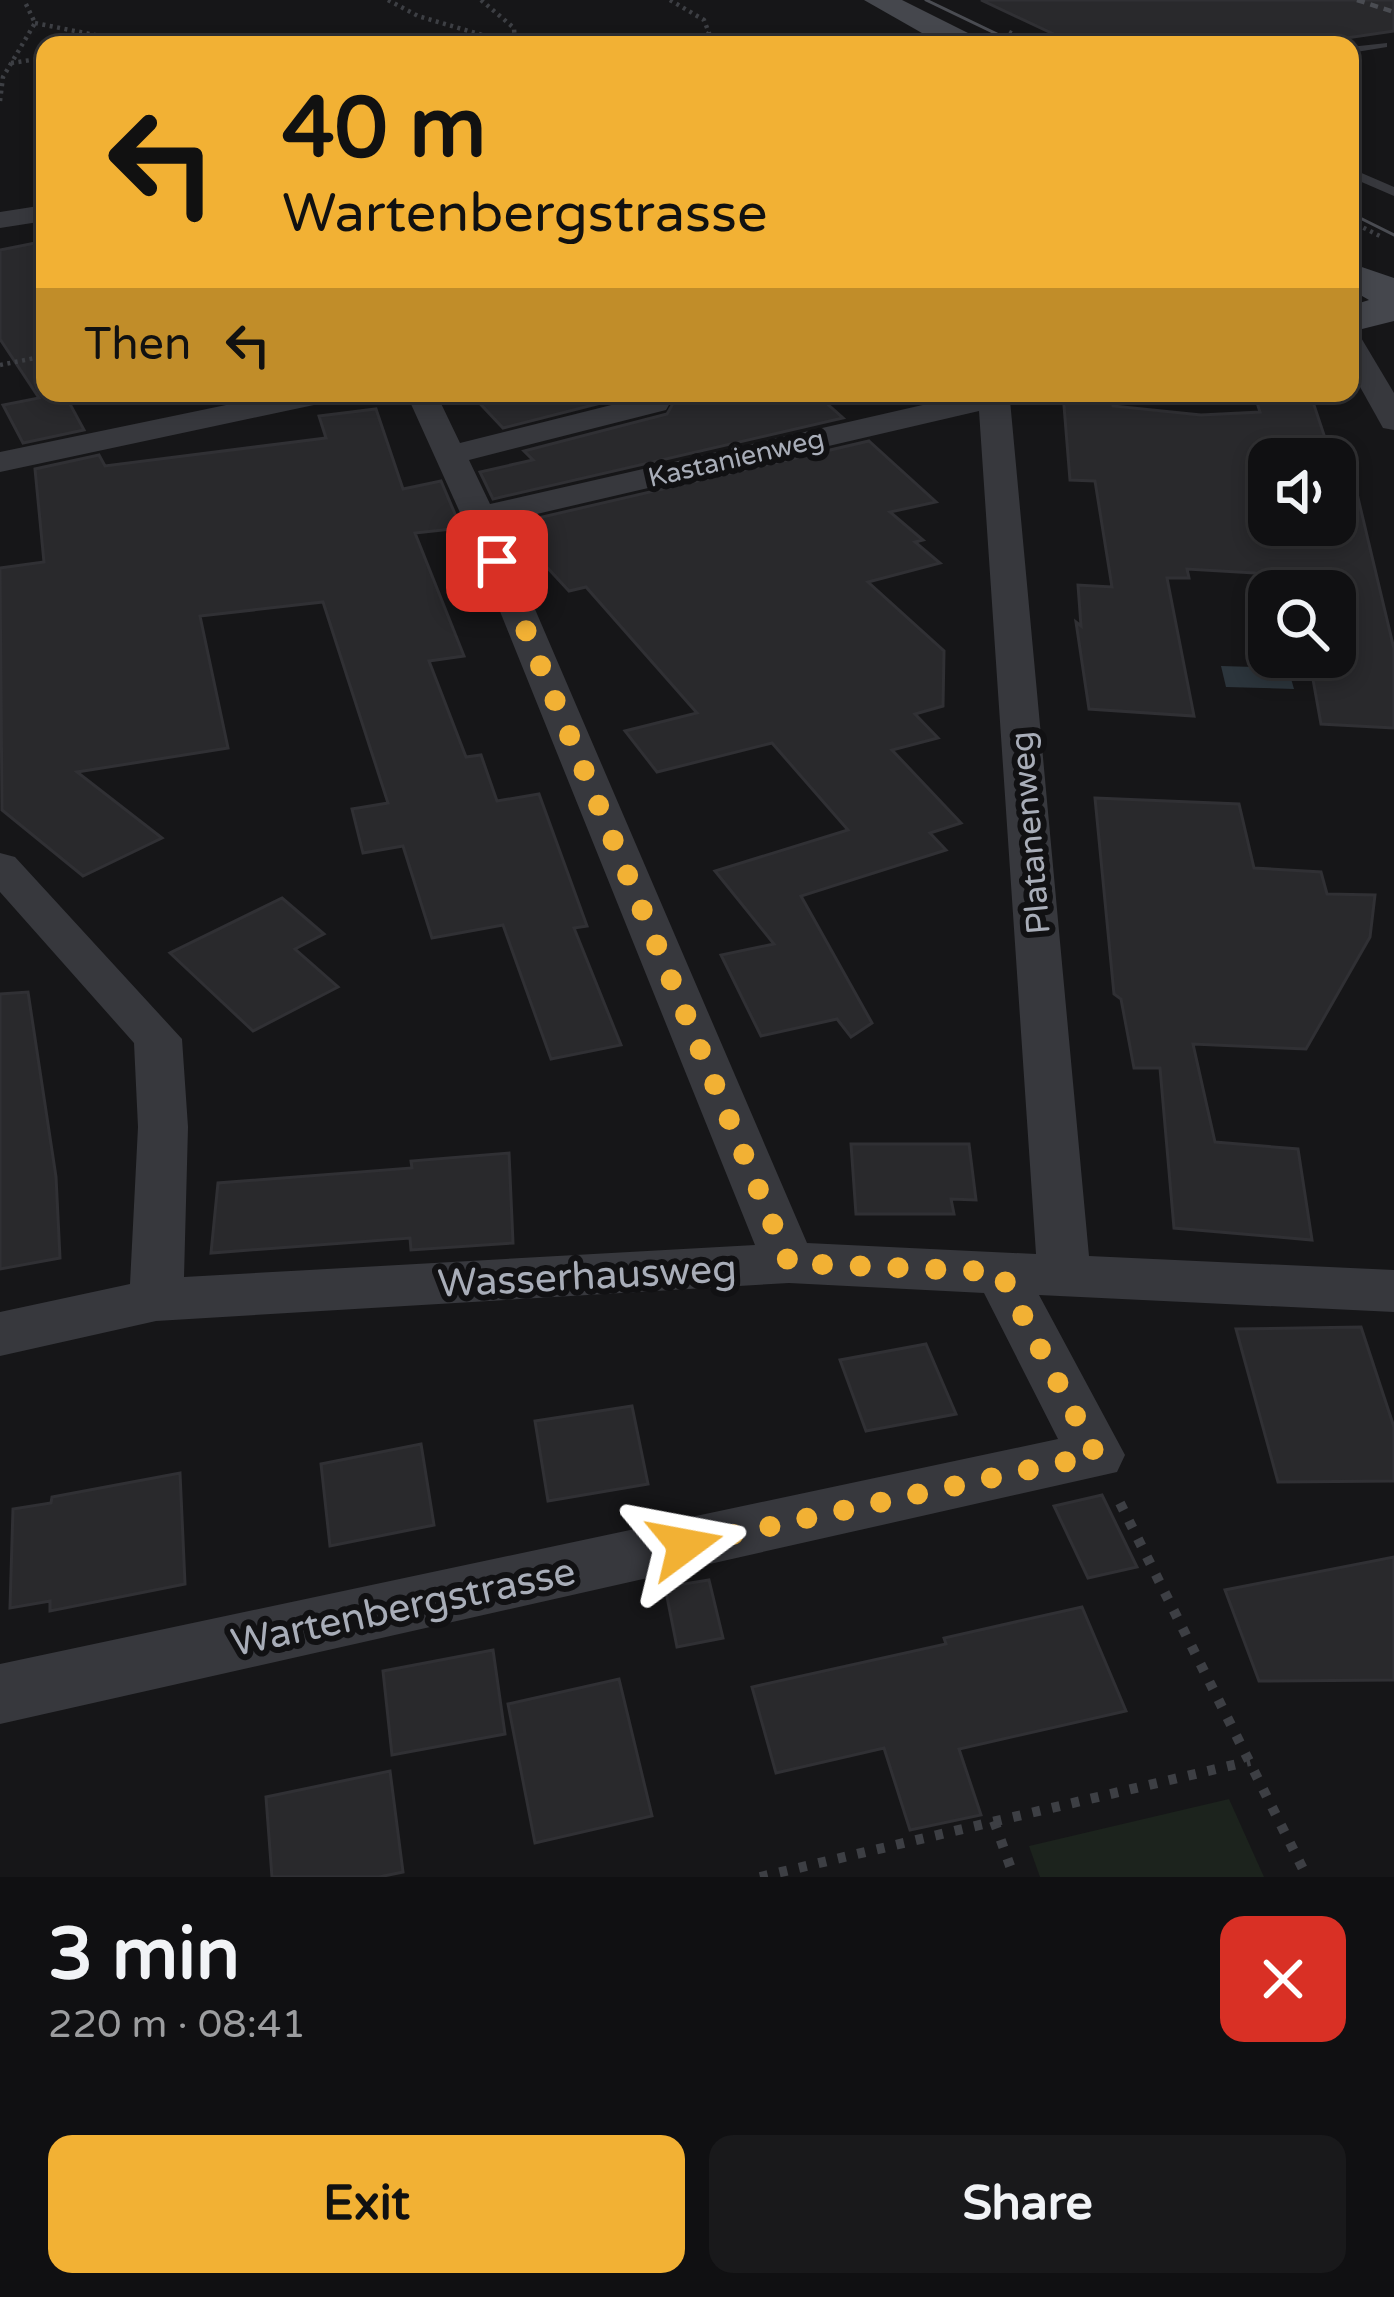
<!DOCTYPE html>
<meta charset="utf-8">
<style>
:root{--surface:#101012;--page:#19191b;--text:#f1f3f6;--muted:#9c9d9f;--line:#303032;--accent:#f2b134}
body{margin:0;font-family:"Varela Round",sans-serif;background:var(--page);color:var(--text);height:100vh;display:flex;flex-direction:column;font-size:45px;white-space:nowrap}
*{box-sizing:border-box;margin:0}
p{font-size:39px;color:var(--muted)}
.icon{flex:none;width:66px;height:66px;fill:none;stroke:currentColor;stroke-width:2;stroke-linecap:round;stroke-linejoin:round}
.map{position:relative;height:1877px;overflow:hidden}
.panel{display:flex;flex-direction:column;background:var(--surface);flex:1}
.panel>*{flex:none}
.guide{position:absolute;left:36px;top:36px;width:1323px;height:366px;border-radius:24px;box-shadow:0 6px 18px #0003,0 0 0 3px var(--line);background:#f2b134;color:#111;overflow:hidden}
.tools{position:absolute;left:1248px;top:438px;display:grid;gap:24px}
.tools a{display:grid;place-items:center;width:108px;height:108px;border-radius:24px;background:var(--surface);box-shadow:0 6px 18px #0003,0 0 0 3px var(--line);font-size:60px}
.pin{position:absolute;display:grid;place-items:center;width:102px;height:102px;color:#fff;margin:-51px;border-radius:24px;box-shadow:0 6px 18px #0006}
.me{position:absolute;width:132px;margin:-66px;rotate:77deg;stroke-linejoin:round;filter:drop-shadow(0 0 9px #0008)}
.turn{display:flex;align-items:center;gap:42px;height:252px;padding:0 48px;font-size:54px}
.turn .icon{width:156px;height:156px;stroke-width:2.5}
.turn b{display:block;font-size:84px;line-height:102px}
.then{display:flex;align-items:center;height:114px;padding:0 48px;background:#0003;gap:24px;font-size:45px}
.round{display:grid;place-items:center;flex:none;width:126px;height:126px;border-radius:24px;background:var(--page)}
.summary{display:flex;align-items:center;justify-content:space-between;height:204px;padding:0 48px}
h1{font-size:72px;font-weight:700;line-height:90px}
.primary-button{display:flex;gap:24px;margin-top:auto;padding:24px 48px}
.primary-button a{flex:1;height:138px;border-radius:24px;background:var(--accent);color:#111;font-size:48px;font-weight:700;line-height:138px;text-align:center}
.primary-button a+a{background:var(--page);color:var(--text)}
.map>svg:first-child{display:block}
.green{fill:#1c231d}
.water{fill:#2c353c}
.building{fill:#29292c;stroke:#303034;stroke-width:3}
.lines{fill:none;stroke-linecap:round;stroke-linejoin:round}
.path-far1{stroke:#3d3f44;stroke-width:4.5;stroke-dasharray:3 4.5;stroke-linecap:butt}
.path{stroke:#3d3f44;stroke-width:10;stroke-dasharray:8 12;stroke-linecap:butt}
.service{fill:#37383d;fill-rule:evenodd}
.minor{fill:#37383d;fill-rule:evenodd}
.secondary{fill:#45474d;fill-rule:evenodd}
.tram{stroke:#4a4c52;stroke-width:3}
.rail{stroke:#4a4c52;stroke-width:4.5;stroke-dasharray:8 6;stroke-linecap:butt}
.route{stroke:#f2b134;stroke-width:21;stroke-dasharray:0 37.8}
.labels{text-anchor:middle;stroke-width:12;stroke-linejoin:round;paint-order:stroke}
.far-street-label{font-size:27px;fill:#a8adb8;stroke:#111113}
.street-label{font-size:33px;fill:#a8adb8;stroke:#111113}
.near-street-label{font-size:39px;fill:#a8adb8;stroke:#111113}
</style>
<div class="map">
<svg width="1394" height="1877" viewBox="0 0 1394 1877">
<rect width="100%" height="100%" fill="#161618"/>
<!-- green -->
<path class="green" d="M 1229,1799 L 1264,1877 L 1040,1877 L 1029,1846 Z"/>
<!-- water -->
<path class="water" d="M 1221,666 L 1288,668 L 1294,689 L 1226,687 Z"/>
<!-- building -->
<g class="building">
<path d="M 981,0 L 1394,0 L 1394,31 L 1299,45 L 1077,45 Z"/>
<path d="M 45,241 L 45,397 L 64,393 L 84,430 L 23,443 L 3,405 L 39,398 L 0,339 L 0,250 Z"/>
<path d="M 470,393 L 640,393 L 503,428 Z"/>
<path d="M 662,393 L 815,393 L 843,418 L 493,499 L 480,472 L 533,460 L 524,451 L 667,414 L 674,402 Z"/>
<path d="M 1063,393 L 1111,393 L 1113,406 L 1201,415 L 1260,412 L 1254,393 L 1310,393 L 1332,459 L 1269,459 L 1269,525 L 1335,525 L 1335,459 L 1349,460 L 1394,649 L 1394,728 L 1321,724 L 1309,657 L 1335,657 L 1335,591 L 1293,591 L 1290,575 L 1187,569 L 1189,578 L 1167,578 L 1194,716 L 1089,709 L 1076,622 L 1081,626 L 1078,585 L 1112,587 L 1095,481 L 1070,480 Z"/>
<path d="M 376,409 L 403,489 L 441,481 L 461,528 L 415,533 L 464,656 L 429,661 L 466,757 L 481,755 L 497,801 L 539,794 L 587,926 L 574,928 L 621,1045 L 551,1059 L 503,925 L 432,938 L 403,846 L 363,853 L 352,809 L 388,803 L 323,602 L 200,616 L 228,748 L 77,772 L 162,838 L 83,876 L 2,810 L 0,568 L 44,562 L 35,469 L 99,455 L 105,466 L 326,438 L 319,416 Z"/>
<path d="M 869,441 L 936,502 L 890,512 L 923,540 L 915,542 L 940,563 L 868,582 L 944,651 L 943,706 L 915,714 L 938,738 L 892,750 L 961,823 L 930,833 L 946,850 L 801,896 L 872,1023 L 851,1037 L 837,1019 L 761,1036 L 721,955 L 774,944 L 715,871 L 848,830 L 772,743 L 657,772 L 625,731 L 697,713 L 586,587 L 569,591 L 508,525 Z"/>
<path d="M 1095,798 L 1239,804 L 1254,868 L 1321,872 L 1327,894 L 1375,895 L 1370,937 L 1306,1049 L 1193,1044 L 1215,1142 L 1298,1149 L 1312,1240 L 1174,1228 L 1160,1068 L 1134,1068 L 1121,999 L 1114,994 Z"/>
<path d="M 282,898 L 324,934 L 295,949 L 338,987 L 253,1031 L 170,953 Z"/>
<path d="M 28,992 L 56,1177 L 60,1258 L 0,1269 L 0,994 Z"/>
<path d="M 851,1144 L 969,1144 L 976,1200 L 951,1199 L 954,1214 L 856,1214 Z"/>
<path d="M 509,1153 L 513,1243 L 411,1250 L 410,1238 L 211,1253 L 218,1183 L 412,1168 L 411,1161 Z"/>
<path d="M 1361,1327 L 1394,1427 L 1394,1481 L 1278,1482 L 1236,1329 Z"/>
<path d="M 926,1344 L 956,1414 L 866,1431 L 840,1360 Z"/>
<path d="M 632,1406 L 648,1484 L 548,1501 L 535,1421 Z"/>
<path d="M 421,1444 L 434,1525 L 330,1546 L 321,1464 Z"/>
<path d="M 180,1473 L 185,1584 L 50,1611 L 50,1601 L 10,1608 L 13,1509 L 51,1503 L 52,1497 Z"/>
<path d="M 1102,1495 L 1137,1567 L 1088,1578 L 1054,1506 Z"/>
<path d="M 1394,1557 L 1394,1680 L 1259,1681 L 1225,1590 Z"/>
<path d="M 709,1580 L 723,1638 L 677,1647 L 665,1587 Z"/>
<path d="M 1082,1607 L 1126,1711 L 959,1749 L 981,1815 L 910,1830 L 884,1748 L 776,1773 L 752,1687 L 946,1644 L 944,1638 Z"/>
<path d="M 493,1650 L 505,1734 L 392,1755 L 383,1671 Z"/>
<path d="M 619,1679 L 652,1816 L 535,1843 L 508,1704 Z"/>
<path d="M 390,1771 L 403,1872 L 379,1877 L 272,1877 L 266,1797 Z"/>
</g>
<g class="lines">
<!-- path-far1 -->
<g class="path-far1">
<path d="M 388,0 L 418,16 L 516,45"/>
<path d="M 481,0 L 514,28 L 515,45"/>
<path d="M 670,0 L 704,20 L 709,33 L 689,45"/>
<path d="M 35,23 L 105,37 L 96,45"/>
<path d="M 1009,32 L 1035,45"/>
<path d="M 11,63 L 45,58"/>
<path d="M 0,101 L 3,77 L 35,23 L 24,0"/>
<path d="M 1350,221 L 1382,237"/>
<path d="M 0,365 L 45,356"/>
</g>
<!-- path -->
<g class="path">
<path d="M 1120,1503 L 1307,1877"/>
<path d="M 994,1821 L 1014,1877"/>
<path d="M 760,1877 L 1250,1761"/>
</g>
<!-- service -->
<g class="service">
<path d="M 1387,43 L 1387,47 L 1350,53 L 1350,47 Z"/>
<path d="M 1350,168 L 1394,187 L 1394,196 L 1350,177 Z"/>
</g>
<!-- minor -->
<g class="minor">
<path d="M 45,205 L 45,221 L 0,228 L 0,212 Z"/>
<path d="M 1350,333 L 1360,336 L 1394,393 L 1394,430 L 1383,428 L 1350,369 Z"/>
<path d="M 284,393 L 343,393 L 328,402 L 0,472 L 0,452 Z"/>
<path d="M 406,393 L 436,393 L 460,443 L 655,394 L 670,403 L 666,410 L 469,460 L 490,504 L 975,393 L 1014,393 L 1010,400 L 1089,1256 L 1394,1270 L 1394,1312 L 1039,1295 L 1125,1455 L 1117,1472 L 0,1724 L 0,1664 L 1058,1439 L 984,1293 L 789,1283 L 156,1321 L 0,1356 L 0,1312 L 130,1284 L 138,1127 L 134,1043 L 0,892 L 0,853 L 15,857 L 182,1039 L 188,1127 L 184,1277 L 755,1245 L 462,517 ZM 979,411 L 1036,1254 L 807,1243 L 498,523 Z"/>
</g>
<!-- secondary -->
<g class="secondary">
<path d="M 864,0 L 902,0 L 978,38 L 983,45 L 943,45 Z"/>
<path d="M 1350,263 L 1394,278 L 1394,321 L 1350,332 L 1350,306 L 1369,300 L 1350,289 Z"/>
</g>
<!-- tram -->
<g class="tram">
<path d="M 926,0 L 1020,45"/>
<path d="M 1350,213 L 1394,235"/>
</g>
<!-- rail -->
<path class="rail" d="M 1357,0 L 1394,12"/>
</g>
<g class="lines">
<!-- route -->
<path class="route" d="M 497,561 L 789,1263 L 1000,1272 L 1096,1455 L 685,1545"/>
</g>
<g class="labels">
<!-- far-street labels -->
<g class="far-street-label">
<text transform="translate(736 458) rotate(-13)" y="9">Kastanienweg</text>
</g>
<!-- street labels -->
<g class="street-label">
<text transform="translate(1029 833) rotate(-95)" y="12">Platanenweg</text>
</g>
<!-- near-street labels -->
<g class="near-street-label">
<text transform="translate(587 1275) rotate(-3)" y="14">Wasserhausweg</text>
<text transform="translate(403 1606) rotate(-12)" y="14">Wartenbergstrasse</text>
</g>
</g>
</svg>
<div class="tools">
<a><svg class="icon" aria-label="sound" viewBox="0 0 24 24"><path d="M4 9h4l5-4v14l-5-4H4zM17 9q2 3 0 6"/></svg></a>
<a><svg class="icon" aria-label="search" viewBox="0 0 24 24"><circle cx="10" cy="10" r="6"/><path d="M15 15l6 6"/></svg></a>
</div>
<div class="pin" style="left:497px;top:561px;background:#d93025"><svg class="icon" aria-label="arrive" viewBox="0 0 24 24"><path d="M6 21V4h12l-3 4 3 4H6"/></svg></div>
<svg class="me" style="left:685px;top:1545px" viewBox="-20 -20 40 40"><path d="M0-17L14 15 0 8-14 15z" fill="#f2b134" stroke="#fff" stroke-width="4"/></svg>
<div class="guide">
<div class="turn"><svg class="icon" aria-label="left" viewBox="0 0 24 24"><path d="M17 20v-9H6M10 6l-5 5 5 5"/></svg><div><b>40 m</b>Wartenbergstrasse</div></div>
<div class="then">Then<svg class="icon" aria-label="left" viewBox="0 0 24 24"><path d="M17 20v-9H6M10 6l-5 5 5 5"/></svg></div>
</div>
</div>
<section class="panel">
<div class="summary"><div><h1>3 min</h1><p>220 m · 08:41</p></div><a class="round" style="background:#d93025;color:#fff"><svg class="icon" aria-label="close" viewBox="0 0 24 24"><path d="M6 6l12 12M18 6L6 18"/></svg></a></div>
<div class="primary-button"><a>Exit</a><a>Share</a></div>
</section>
